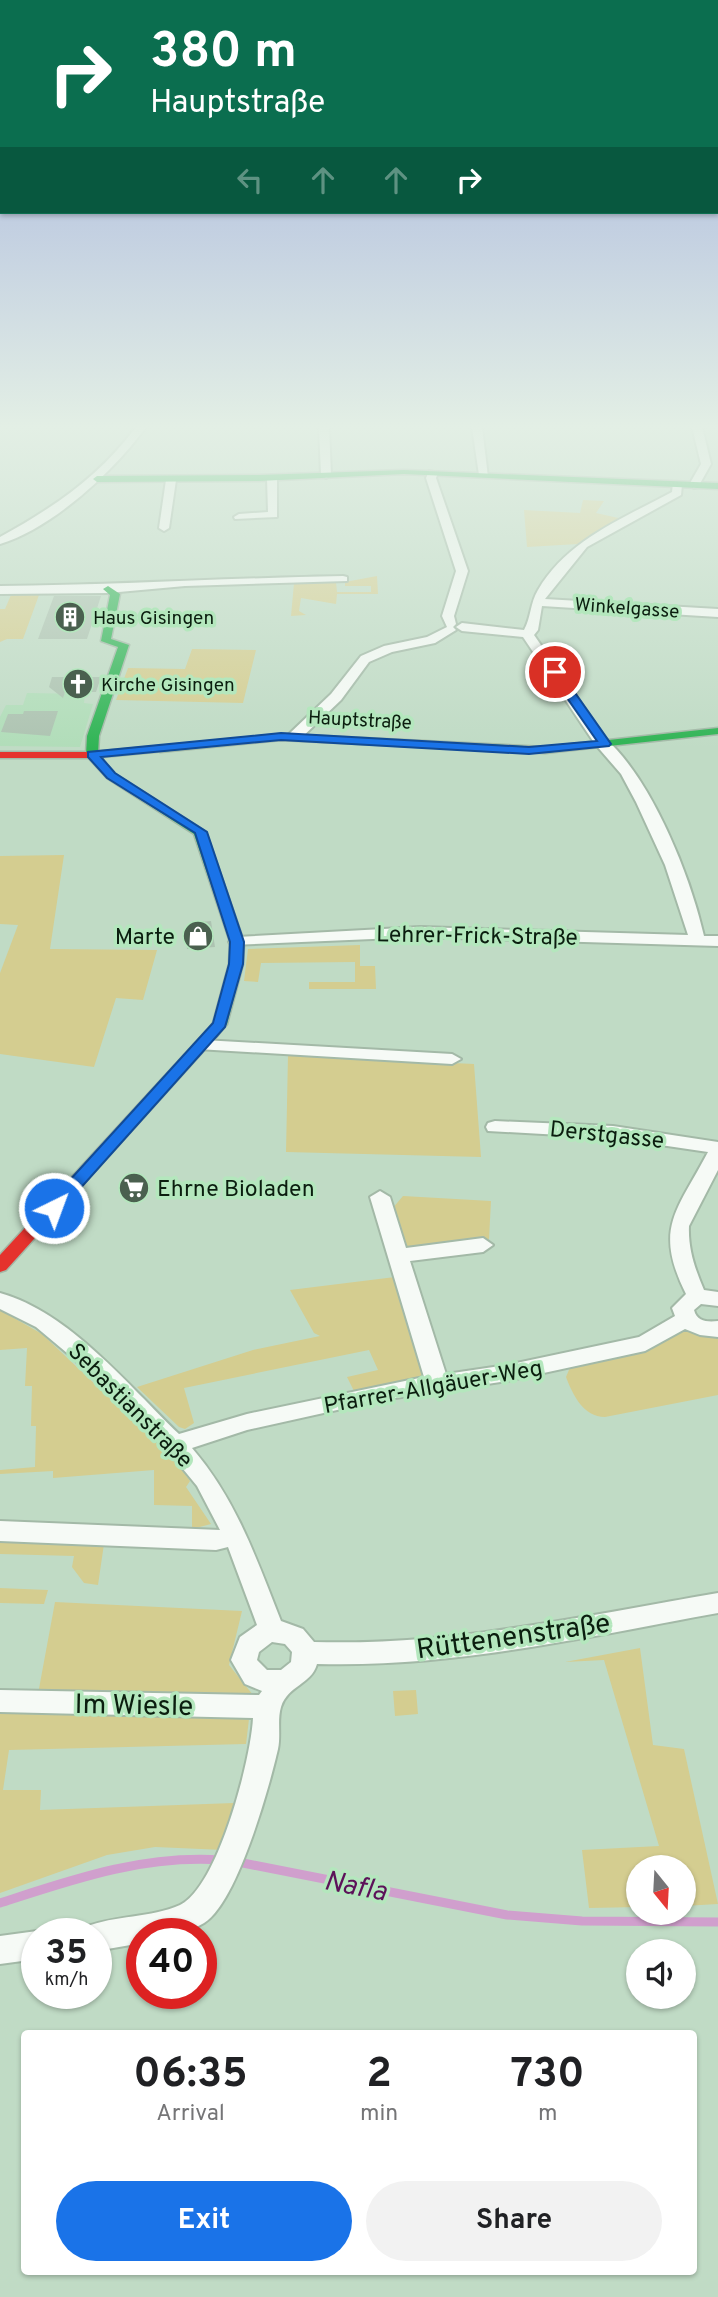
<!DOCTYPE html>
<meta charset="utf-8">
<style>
:root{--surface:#fff;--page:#f2f2f2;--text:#202124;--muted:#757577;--accent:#1a73e8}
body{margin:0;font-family:Overpass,sans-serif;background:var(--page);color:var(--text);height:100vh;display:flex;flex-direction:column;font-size:26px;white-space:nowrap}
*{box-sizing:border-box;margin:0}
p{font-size:23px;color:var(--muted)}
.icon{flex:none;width:38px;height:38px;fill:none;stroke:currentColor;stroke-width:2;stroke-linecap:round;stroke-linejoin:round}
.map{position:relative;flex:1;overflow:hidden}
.drawer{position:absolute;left:21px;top:2030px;width:676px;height:245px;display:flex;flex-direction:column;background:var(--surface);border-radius:7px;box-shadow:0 2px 5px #0004}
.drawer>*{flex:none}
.hud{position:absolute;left:0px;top:0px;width:719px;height:214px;box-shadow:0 2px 5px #0004;background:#0b6e4f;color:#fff;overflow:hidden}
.needle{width:46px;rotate:162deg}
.fabs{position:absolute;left:626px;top:1855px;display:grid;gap:14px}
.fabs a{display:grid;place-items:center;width:70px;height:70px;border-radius:50%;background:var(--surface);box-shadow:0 2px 5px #0004;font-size:35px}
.speed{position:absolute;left:21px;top:1918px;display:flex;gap:14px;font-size:35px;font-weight:700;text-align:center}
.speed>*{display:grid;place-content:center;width:91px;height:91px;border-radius:50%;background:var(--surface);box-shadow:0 2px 5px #0004;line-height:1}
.speed small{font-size:18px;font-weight:400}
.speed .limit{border:10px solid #d22;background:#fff;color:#111}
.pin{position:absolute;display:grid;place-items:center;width:60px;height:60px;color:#fff;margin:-30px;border:4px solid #fff;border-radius:50%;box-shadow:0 2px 7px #0007}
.me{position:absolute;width:77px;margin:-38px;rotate:42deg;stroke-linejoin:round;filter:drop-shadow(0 0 5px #0008)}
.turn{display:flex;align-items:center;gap:24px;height:147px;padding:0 35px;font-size:32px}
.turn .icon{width:91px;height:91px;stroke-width:2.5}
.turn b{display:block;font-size:49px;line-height:60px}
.lanes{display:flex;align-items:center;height:66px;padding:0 35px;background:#0003;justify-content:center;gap:35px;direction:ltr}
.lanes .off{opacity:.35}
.eta{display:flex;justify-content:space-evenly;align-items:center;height:119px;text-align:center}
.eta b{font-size:42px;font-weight:700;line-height:49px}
.action{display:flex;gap:14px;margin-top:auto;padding:14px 35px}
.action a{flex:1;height:80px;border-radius:42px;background:var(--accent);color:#fff;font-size:28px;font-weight:700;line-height:80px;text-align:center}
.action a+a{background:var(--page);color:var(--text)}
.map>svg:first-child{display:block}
.built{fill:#b1ddb9}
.green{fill:#d4cd90}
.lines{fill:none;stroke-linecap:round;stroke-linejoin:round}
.stream{stroke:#d09fcd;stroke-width:9}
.building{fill:#adc3b1}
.street-casing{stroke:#a3b9a7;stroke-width:4}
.fast-casing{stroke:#a3b9a7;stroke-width:3}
.jam-casing{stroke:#a3b9a7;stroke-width:3}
.street{fill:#f6faf6;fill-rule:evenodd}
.fast{fill:#30b455;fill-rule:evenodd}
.jam{fill:#e5322d;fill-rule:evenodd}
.route{fill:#1a73e8;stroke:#114b97;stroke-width:2}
.labels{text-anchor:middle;stroke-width:7;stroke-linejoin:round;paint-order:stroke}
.far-street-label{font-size:19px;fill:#0b1e0f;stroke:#b4e7bd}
.far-poi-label{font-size:19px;fill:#0b1e0f;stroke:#b4e7bd;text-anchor:start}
.street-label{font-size:23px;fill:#0b1e0f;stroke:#b4e7bd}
.poi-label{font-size:23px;fill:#0b1e0f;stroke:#b4e7bd;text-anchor:end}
.near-street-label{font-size:28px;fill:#0b1e0f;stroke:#b4e7bd}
.near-water-label{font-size:28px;font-style:italic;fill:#5c1259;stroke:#b4e7bd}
</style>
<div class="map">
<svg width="718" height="2297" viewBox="0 0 718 2297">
<rect width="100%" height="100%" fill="#c0dbc5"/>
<!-- built -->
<path class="built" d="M 27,693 L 85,694 L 84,703 L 93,704 L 80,747 L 0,746 L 0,717 L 6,705 L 23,705 Z"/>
<!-- green -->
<g class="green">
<path d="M 583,500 L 604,501 L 596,513 L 623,519 L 578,544 L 527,547 L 524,510 L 580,513 Z"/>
<path d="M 377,576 L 378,594 L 337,594 L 336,604 L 301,598 L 299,611 L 306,615 L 291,616 L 294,583 L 336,582 L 337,592 L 371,592 L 371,586 L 345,586 L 345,582 Z"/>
<path d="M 11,595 L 39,595 L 23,639 L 7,639 L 0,642 L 0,609 L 5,609 Z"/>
<path d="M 192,649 L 256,650 L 243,703 L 116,700 L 128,668 L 185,669 Z"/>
<path d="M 64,855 L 50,949 L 157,950 L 143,1000 L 116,998 L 94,1067 L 0,1054 L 0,973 L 18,925 L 0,924 L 0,856 Z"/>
<path d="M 360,945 L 360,966 L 375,966 L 376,989 L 309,989 L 309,982 L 355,982 L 355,962 L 261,963 L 258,982 L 244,981 L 248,949 Z"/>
<path d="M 288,1055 L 474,1064 L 481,1157 L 286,1152 Z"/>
<path d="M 403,1196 L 491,1201 L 489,1239 L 409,1250 L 392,1209 Z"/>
<path d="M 395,1277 L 430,1372 L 424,1379 L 355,1393 L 347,1377 L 378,1370 L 369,1350 L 184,1388 L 194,1423 L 185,1429 L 179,1427 L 137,1387 L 253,1350 L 320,1336 L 314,1333 L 290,1290 Z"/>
<path d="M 0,1310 L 42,1334 L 172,1457 L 190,1481 L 186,1487 L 211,1524 L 192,1529 L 192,1506 L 154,1505 L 154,1470 L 53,1478 L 53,1471 L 0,1474 L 0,1470 L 35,1467 L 36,1426 L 31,1426 L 32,1386 L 25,1386 L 27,1348 L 0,1350 Z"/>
<path d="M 685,1326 L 718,1334 L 718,1395 L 605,1417 C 583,1417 573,1395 566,1377 L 571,1365 Z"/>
<path d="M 0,1538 L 104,1544 L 98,1585 L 84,1583 L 72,1567 L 74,1556 L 0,1554 Z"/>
<path d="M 0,1588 L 48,1590 L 44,1604 L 0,1603 Z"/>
<path d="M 55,1602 L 242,1611 L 229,1665 L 253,1695 L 38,1694 Z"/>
<path d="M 640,1648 L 653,1745 L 684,1749 L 718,1904 L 684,1906 L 684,1867 L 639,1867 L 639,1907 L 589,1908 L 582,1850 L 659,1846 L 604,1660 L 565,1662 Z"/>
<path d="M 416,1690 L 418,1714 L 395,1716 L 393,1691 Z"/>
<path d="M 0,1708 L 249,1719 L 246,1744 L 9,1750 L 3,1790 L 41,1790 L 40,1810 L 234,1803 L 224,1850 L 155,1847 L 107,1855 L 0,1893 Z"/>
</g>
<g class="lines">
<!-- stream -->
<g class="stream">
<path d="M 238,1862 L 507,1915 L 582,1921 L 718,1922"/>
<path d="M 0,1903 C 74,1879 142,1855 221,1860"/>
</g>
</g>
<!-- building -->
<g class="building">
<path d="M 54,596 L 101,596 L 87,639 L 38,639 Z"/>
<path d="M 52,677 L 101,677 L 96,692 L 65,692 L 63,698 L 49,687 Z"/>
<path d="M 24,711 L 58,711 L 50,736 L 1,732 L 8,714 L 23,714 Z"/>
<path d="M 211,921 L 215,947 L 187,949 L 185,931 L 191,931 L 190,923 Z"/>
</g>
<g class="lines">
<!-- street casing -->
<g class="street-casing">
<g id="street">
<path d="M 136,427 L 146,427 C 114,471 53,528 0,544 L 0,537 C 53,508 100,476 136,427 Z"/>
<path d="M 319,427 L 329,427 L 331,475 L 326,478 L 321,475 Z"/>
<path d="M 472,427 L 482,427 L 488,477 L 479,475 Z"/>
<path d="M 692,427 L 702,427 L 711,464 L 698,487 L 694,488 L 689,485 L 701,464 Z"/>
<path d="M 429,471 L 438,473 L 436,478 L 468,571 L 454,616 L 456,624 L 453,627 L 456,630 L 435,643 L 392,652 L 369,662 L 341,700 L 299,740 L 289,740 L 289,734 L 331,694 L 361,656 L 384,646 L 427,637 L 447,627 L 442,616 L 456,571 L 426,478 Z"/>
<path d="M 272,475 L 277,478 L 277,517 L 235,519 L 234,517 L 239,514 L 268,512 L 267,478 Z"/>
<path d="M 171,477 L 176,480 L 169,528 L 164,531 L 159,528 L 166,480 Z"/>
<path d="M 673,483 L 682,485 L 681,495 L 587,547 L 545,599 L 718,609 L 718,617 L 542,606 L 538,630 L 534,635 L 605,738 C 652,780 690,875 704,936 L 718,936 L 718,946 L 420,937 L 231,945 L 229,942 L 237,937 L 420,927 L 688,935 L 665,865 L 636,802 L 621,774 L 595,744 L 523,637 L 462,631 L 456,627 L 462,623 L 524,630 C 531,618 530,603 538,590 C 567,540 624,518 672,492 Z"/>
<path d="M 343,576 L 347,577 L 347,581 L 185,586 L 108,593 L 0,594 L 0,586 C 114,585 229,578 343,576 Z"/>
<path d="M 203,1040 L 452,1054 L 461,1059 L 452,1064 L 197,1049 L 194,1045 Z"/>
<path d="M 495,1121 L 613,1126 L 718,1142 L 718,1170 L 689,1226 C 688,1249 695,1269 704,1290 L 718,1292 L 718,1306 L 701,1304 L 694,1310 C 697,1322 708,1322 718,1321 L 718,1337 L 700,1335 L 685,1329 L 645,1351 L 507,1381 L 382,1400 L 247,1430 L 192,1448 C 236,1499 257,1560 281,1621 L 303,1629 L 314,1642 C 451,1646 584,1616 718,1593 L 718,1613 C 585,1637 453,1668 317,1664 C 311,1685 288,1685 281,1707 C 277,1720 281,1735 278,1749 C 269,1788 237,1903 204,1923 C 184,1935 164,1934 142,1934 L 142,1943 L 96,1951 L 96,1934 L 82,1934 L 85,1927 C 115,1915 151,1918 180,1905 C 218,1887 251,1759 253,1718 L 0,1712 L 0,1690 L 259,1695 L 262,1691 L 245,1684 L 231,1660 L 240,1637 L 257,1625 L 228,1547 L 216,1550 L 0,1541 L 0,1521 L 220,1530 L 197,1486 L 169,1452 L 73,1358 L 36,1327 L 0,1309 L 0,1293 C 69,1312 129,1386 179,1434 L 247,1414 L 424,1377 L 370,1197 L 380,1191 L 390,1197 L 406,1248 L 483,1238 L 493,1245 L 483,1252 L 410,1261 L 446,1374 L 507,1365 L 639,1337 L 675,1316 L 672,1308 L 686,1294 C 653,1228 677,1211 708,1152 L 613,1138 L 488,1131 L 486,1127 L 488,1123 ZM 272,1642 L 285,1644 L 292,1652 L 291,1662 L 281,1670 L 267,1670 L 257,1660 L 259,1652 Z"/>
<path d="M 37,1931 L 45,1934 L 37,1934 L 37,1959 L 0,1964 L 0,1936 Z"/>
</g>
</g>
<!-- fast casing -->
<g class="fast-casing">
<g id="fast">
<path d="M 404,470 L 718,483 L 718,489 L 404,474 L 259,481 L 97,482 L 93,479 L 97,476 L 259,475 Z"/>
<path d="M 108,586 L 120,594 L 111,639 L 129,645 L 99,736 L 98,754 L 115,774 L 206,832 L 244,942 L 243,964 L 227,1024 L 217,1036 L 212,1037 L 205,1033 L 213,1023 L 229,964 L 230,942 L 194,834 L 107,778 L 86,755 L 87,736 L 118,647 L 101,641 L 110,595 L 103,589 Z"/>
<path d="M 718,728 L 718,734 L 545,753 L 281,740 L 160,752 L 154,749 L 160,746 L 281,734 L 545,747 Z"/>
</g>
</g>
<!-- jam casing -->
<g class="jam-casing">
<g id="jam">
<path d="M 160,746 L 164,747 L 164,751 L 92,758 L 0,758 L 0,752 L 92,752 Z"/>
<path d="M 212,1029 L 219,1033 L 217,1036 L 6,1270 L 0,1272 L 0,1255 L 207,1030 Z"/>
</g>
</g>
<!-- street -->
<use href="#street" class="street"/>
<!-- fast -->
<use href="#fast" class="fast"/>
<!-- jam -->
<use href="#jam" class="jam"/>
</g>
<!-- sky -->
<linearGradient id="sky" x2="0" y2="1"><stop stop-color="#9eacdd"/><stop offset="0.57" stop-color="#e3efe5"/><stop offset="1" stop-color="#e3efe5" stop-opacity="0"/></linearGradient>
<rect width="718" height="749" fill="url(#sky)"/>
<!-- route -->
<path class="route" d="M 551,670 L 559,670 L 611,744 L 609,746 L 529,754 L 281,740 L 101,757 L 115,773 L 207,832 L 244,942 L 243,964 L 225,1027 L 60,1211 L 48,1211 L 48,1204 L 213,1023 L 229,964 L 230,942 L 195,833 L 107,778 L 88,757 L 88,752 L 281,733 L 529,747 L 597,741 L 549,672 Z"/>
<!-- icons -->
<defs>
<g id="building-disc" transform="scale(1.575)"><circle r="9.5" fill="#4a604f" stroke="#b4e7bd"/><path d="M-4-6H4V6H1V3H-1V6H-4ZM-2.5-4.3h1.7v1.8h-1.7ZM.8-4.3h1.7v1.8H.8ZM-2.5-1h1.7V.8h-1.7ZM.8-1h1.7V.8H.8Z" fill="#fff"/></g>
<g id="church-disc" transform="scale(1.575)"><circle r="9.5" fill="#4a604f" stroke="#b4e7bd"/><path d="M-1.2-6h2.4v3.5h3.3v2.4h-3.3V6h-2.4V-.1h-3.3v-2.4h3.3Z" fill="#fff"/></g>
<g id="shop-disc" transform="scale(1.575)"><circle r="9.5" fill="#4a604f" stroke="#b4e7bd"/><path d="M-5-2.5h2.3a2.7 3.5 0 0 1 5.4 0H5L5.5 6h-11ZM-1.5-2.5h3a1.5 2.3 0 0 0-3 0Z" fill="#fff"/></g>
<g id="supermarket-disc" transform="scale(1.575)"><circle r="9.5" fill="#4a604f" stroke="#b4e7bd"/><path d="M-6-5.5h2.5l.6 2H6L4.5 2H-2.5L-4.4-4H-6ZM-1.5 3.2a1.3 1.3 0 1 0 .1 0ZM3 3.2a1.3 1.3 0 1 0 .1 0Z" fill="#fff"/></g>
</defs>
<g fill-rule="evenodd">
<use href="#building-disc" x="70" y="617"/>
<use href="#church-disc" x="78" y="684"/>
<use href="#shop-disc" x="198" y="936"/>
<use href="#supermarket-disc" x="134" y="1188"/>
</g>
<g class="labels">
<!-- far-street labels -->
<g class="far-street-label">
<text transform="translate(627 607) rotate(4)" y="7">Winkelgasse</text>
<text transform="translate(360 719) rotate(3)" y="7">Hauptstraße</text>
</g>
<!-- far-poi labels -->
<g class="far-poi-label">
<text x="93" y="624">Haus Gisingen</text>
<text x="101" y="691">Kirche Gisingen</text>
</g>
<!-- street labels -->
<g class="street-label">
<text transform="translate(477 935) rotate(1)" y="8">Lehrer-Frick-Straße</text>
<text transform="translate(607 1134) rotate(6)" y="8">Derstgasse</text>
<text transform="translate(433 1386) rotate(-10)" y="8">Pfarrer-Allgäuer-Weg</text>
<text transform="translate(131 1405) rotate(45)" y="8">Sebastianstraße</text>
</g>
<!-- poi labels -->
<g class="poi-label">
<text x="175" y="944">Marte</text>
<text x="157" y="1196" text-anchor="start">Ehrne Bioladen</text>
</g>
<!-- near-street labels -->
<g class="near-street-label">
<text transform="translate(513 1635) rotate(-8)" y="10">Rüttenenstraße</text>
<text transform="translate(134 1704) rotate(1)" y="10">Im Wiesle</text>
</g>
<!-- near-water labels -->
<g class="near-water-label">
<text transform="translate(356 1885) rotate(11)" y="10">Nafla</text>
</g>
</g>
</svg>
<div class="fabs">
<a><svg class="needle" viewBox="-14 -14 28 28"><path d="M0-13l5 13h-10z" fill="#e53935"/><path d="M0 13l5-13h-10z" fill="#757577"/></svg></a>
<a><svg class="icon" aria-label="sound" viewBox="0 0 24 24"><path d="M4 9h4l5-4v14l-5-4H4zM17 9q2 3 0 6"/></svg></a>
</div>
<div class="speed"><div>35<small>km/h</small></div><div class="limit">40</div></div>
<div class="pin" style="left:555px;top:672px;background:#d93025"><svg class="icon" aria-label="arrive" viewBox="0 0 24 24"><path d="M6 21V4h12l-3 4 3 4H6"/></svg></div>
<svg class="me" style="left:54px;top:1208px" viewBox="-20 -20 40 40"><circle r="17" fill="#1a73e8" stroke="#fff" stroke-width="3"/><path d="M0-11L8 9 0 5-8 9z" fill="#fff"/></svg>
<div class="hud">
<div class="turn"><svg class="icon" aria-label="right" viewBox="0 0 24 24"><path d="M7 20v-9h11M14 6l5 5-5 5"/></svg><div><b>380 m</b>Hauptstraße</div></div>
<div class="lanes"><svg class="icon off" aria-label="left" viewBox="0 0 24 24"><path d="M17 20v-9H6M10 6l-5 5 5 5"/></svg><svg class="icon off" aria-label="ahead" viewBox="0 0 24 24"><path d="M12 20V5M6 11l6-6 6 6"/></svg><svg class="icon off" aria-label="ahead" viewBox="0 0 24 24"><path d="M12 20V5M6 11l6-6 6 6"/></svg><svg class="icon" aria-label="right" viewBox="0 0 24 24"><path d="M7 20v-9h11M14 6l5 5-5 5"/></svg></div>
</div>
<section class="drawer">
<div class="eta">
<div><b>06:35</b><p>Arrival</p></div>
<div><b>2</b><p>min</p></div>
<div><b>730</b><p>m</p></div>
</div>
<div class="action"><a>Exit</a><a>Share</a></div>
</section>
</div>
